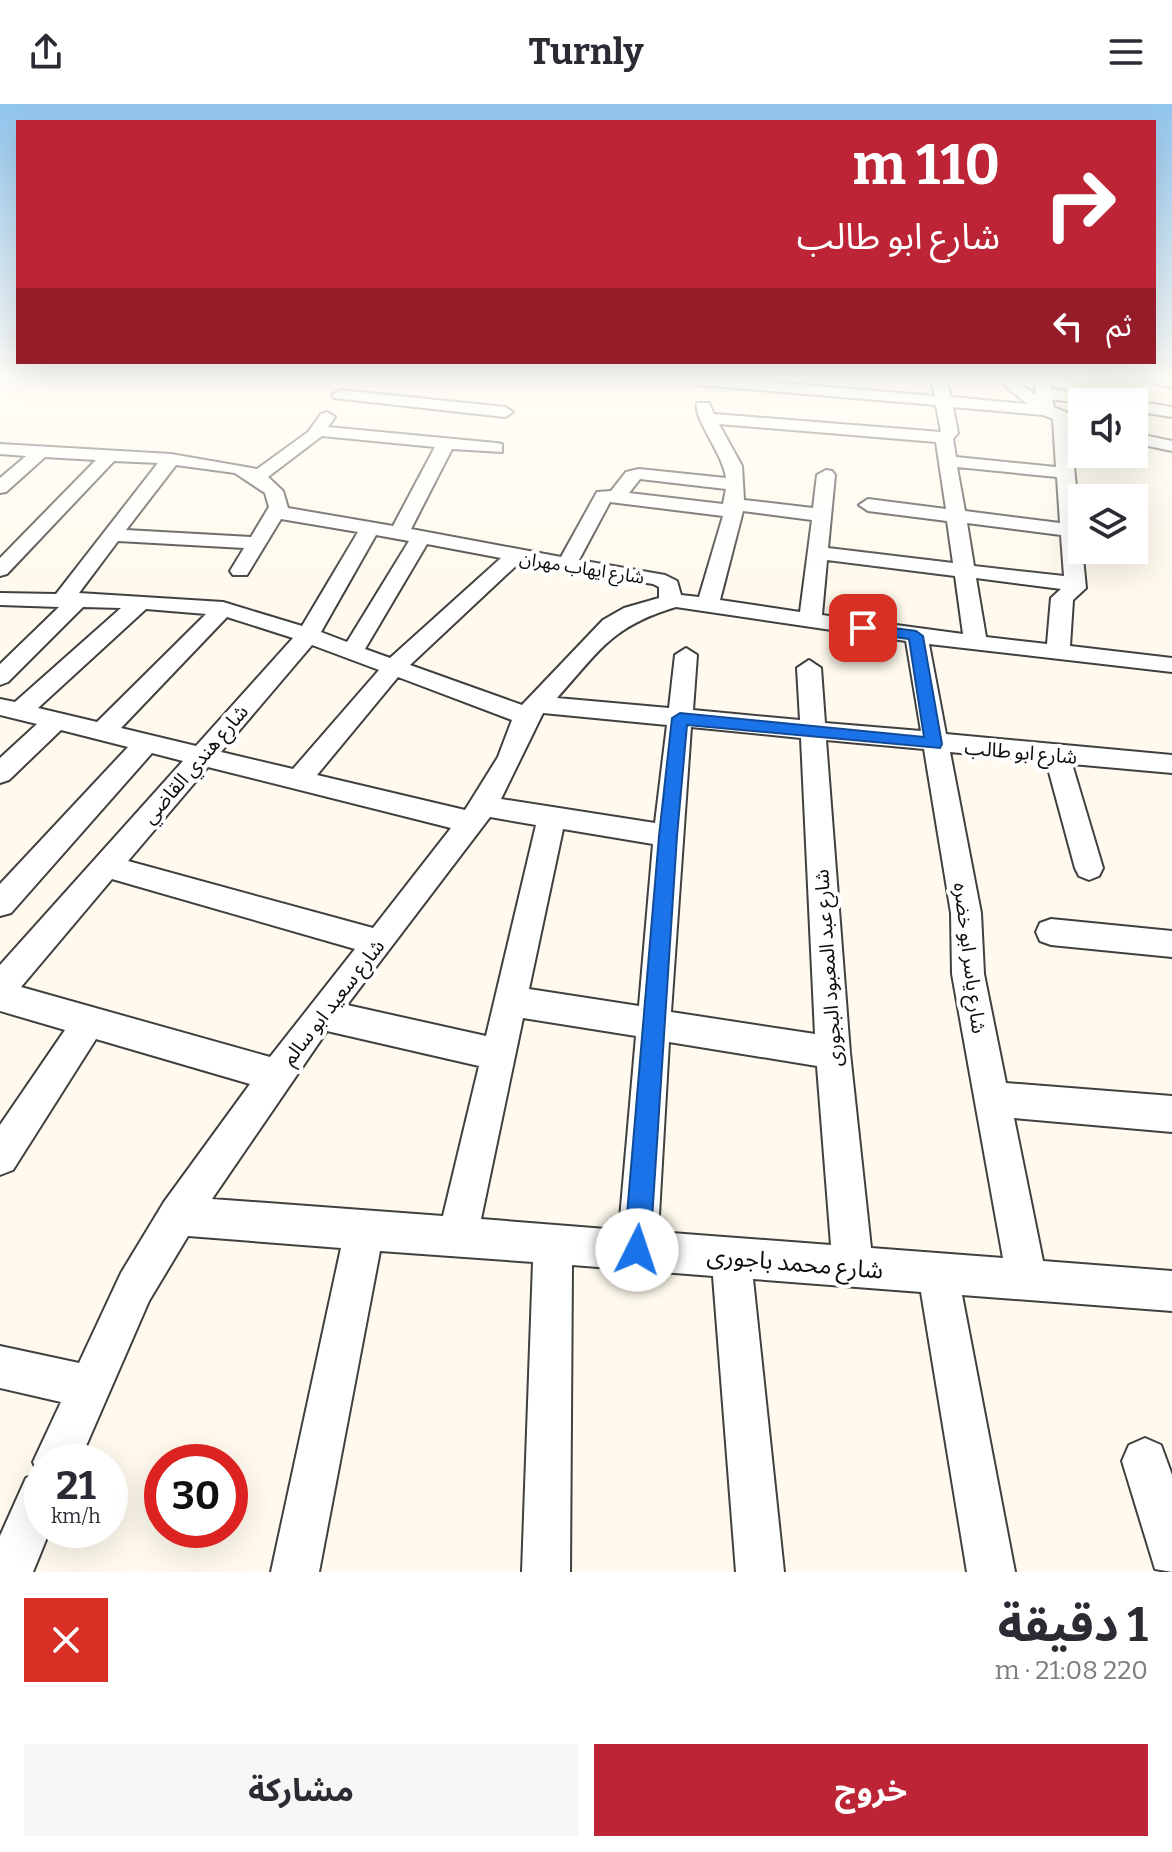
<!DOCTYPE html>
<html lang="ar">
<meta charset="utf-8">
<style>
:root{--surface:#fff;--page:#f7f7f7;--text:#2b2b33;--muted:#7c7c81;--accent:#bd2435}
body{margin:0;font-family:Bitter,"Noto Sans Arabic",serif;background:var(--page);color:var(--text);direction:rtl;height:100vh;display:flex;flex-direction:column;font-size:30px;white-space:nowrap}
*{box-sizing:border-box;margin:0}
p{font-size:26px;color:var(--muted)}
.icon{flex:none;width:44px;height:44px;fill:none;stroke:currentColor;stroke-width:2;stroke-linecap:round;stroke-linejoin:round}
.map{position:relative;height:1468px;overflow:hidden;direction:ltr}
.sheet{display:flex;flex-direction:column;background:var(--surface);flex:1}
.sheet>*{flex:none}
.top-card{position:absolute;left:16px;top:16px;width:1140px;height:244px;border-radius:0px;box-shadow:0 8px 32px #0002;direction:rtl;background:#bd2435;color:#fff;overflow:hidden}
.controls{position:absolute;left:1068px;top:284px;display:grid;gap:16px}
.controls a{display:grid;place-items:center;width:80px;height:80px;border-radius:0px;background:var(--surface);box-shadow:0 8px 32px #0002;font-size:40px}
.speed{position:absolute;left:24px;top:1340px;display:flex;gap:16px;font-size:40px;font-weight:700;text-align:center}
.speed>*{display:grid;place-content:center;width:104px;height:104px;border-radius:50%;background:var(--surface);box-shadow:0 8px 32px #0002;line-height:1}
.speed small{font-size:20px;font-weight:400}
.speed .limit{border:12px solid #d22;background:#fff;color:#111}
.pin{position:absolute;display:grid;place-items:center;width:68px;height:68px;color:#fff;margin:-34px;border-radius:16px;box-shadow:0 4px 12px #0006}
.me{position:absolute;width:88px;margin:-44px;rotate:4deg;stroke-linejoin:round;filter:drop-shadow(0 0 6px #0008)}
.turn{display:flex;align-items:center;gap:28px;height:168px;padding:0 24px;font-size:36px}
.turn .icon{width:104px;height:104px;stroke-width:2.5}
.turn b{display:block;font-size:56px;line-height:68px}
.then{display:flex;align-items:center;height:76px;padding:0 24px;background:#0003;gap:16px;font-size:30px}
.round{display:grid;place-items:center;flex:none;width:84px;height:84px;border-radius:0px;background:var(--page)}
.overview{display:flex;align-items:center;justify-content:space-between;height:136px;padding:0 24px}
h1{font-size:48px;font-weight:700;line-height:60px}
.cta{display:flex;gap:16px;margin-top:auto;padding:16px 24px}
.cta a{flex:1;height:92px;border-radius:0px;background:var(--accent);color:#fff;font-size:32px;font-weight:700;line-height:92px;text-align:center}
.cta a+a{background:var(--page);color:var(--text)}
header{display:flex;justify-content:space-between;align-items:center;height:104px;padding:0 24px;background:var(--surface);font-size:36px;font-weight:700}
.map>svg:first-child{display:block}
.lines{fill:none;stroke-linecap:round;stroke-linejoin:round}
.street-casing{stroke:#404040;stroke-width:4}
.street{fill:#fff;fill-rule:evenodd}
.route{fill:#1a73e8;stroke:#114b97;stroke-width:2}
.labels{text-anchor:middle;stroke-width:8;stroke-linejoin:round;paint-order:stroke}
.far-street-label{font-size:18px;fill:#0d0d0d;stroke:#fff}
.street-label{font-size:20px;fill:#0d0d0d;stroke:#fff}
.near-street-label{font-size:24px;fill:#0d0d0d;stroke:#fff}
</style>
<header><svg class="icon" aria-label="menu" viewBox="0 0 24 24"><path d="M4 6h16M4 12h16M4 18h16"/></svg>Turnly<svg class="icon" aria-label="share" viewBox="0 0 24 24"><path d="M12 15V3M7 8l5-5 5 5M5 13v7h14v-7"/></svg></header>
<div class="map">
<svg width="1172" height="1468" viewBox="0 0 1172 1468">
<rect width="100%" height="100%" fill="#fffaed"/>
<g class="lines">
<!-- street casing -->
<g class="street-casing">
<g id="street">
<path d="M 692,275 L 735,275 L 935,292 L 931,275 L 946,275 L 951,293 L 1027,300 L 997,275 L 1013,275 L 1036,291 L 1035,275 L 1049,275 L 1051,285 L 1103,293 L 1111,298 L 1082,300 L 1052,295 L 1054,303 L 1082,315 L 1082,326 L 1070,322 L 1086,484 L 1073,496 L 1070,542 L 1172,554 L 1172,568 L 929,540 L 946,630 L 1172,651 L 1172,669 L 1072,660 L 1103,764 L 1099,772 L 1089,776 L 1079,772 L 1075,764 L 1046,657 L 950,648 L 981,809 L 984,870 L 1006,979 L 1172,992 L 1172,1028 L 1014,1014 L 1043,1157 L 1172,1167 L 1172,1207 L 962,1191 L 1015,1468 L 967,1468 L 921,1188 L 753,1175 L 784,1468 L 736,1468 L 713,1172 L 572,1161 L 570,1468 L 522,1468 L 533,1158 L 380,1147 L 319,1468 L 271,1468 L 341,1144 L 188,1132 L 149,1197 L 79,1358 L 42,1358 L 42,1426 L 50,1426 L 33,1468 L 0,1468 L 0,1432 L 26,1374 L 38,1369 L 33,1358 L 61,1298 L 0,1284 L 0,1242 L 79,1259 L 121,1169 L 164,1098 L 250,980 L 96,935 L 13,1066 L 0,1071 L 0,1021 L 65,926 L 0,907 L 0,861 L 183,657 L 152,649 L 11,809 L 0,812 L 0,780 L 128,643 L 61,626 L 9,676 L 0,679 L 0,654 L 37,620 L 0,611 L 0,595 L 15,598 L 121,504 L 83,503 L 8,578 L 0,581 L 0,560 L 59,503 L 0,501 L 0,489 L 56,490 L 158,359 L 114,357 L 7,470 L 0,472 L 0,454 L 96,356 L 45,353 L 6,388 L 0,389 L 0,374 L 26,352 L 0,350 L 0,340 L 171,350 L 257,365 L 308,328 L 321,310 L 327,308 L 335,313 L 328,323 L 496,339 L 502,340 L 502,348 L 452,345 L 411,425 L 561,453 L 597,388 L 611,387 L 626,368 L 639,365 L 726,374 C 723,349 693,315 697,299 L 709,299 L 714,310 L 941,328 L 936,301 L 699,281 ZM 953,303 L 1043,311 L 1053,315 L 1056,363 L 956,353 L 953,335 L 958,329 ZM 719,320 L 936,338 L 946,405 L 868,395 L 859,401 L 868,407 L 947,417 L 953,459 L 828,444 L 835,371 L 832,367 L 826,366 L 817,371 L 813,404 L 744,396 L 742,362 ZM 322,332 L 435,343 L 393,422 L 288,404 L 283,387 L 268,373 ZM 176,361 L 235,369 L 265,389 L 269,403 L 251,433 L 126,426 ZM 957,363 L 1057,373 L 1060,419 L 965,407 ZM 640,375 L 726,385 L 723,400 L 629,389 ZM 610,398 L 723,412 L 699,493 L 681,491 L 677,477 L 665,471 L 579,456 ZM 743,407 L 812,416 L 800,508 L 720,496 ZM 281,415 L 358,428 L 302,522 L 223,498 L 79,489 L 118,437 L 244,444 L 230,467 L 233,471 L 247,471 ZM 967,419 L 1061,431 L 1064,472 L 974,462 ZM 376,431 L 409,437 L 347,538 L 321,528 ZM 427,440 L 501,454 L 390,554 L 365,545 ZM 827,456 L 955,472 L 963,530 L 822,511 ZM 520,458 L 653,480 L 659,483 L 659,494 L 624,504 L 603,516 L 522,601 L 410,561 ZM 976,474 L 1061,485 L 1051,494 L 1047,540 L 986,533 ZM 676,503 L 906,537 L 921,627 L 825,619 L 821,564 L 809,556 L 797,564 L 800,616 L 693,606 L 697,551 L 686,544 L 675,551 L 669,604 L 557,594 C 600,546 612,522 676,503 ZM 146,505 L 206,510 L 97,618 L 38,604 ZM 227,513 L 293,534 L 196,642 L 121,624 ZM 312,541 L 379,566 L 293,665 L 221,648 ZM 398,573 L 512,616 L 498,653 L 465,706 L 317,671 ZM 543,609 L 667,621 L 655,719 L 501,695 ZM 691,623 L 801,634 L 815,930 L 671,908 ZM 826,636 L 924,645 L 951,809 L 952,870 L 1003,1154 L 871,1144 L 850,949 ZM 208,663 L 451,724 L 373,824 L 128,757 ZM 490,713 L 536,721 L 486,932 L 347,901 ZM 563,725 L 653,740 L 639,902 L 529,885 ZM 112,775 L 355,845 L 270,953 L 21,883 ZM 523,914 L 636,932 L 619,1126 L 481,1115 ZM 327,927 L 479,962 L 443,1112 L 212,1095 ZM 669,938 L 817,962 L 831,1141 L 658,1128 Z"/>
<path d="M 1136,275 L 1172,275 L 1172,284 Z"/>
<path d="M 340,286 L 505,303 L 513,308 L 505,313 L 334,294 L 332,291 Z"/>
<path d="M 1134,297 L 1172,303 L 1172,313 L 1134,307 L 1134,298 L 1131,298 Z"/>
<path d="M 1134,329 L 1172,337 L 1172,347 L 1134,339 Z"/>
<path d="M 1051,815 L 1172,827 L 1172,853 L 1051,841 L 1040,837 L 1036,828 L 1040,819 Z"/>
<path d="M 1145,1334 L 1161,1341 L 1172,1371 L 1172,1468 L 1155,1465 L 1122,1357 L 1129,1341 Z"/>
</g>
</g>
<!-- street -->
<use href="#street" class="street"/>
</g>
<!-- sky -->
<linearGradient id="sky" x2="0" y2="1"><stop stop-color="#92c6ee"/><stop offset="0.57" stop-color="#fffdf7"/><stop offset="1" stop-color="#fffdf7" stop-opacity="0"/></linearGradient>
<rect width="1172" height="480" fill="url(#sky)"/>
<!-- route -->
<path class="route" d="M 863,520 L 916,527 L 923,532 L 942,640 L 940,644 L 687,621 L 677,732 L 650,1146 L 646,1155 L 637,1158 L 628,1155 L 624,1146 L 659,732 L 672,614 L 680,609 L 924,633 L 909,535 L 858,528 L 856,524 Z"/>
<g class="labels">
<!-- far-street labels -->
<g class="far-street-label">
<text transform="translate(582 464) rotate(9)" y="6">شارع ايهاب مهران</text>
</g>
<!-- street labels -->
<g class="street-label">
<text transform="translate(1021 648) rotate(5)" y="7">شارع ابو طالب</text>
<text transform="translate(195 660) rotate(-49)" y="7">شارع هندي القاضي</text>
<text transform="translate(970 854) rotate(83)" y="7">شارع ياسر ابو خضره</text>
<text transform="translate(828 864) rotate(-94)" y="7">شارع عبد المعبود البجورى</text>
<text transform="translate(333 898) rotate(-52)" y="7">شارع سعيد ابو سالم</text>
</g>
<!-- near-street labels -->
<g class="near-street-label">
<text transform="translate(795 1159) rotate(5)" y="8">شارع محمد باجورى</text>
</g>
</g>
</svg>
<div class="controls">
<a><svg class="icon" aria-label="sound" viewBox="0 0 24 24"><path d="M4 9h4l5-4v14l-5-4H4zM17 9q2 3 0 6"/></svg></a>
<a><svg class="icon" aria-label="layers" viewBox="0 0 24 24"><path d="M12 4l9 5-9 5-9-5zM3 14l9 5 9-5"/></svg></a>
</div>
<div class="speed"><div>21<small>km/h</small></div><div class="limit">30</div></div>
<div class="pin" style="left:863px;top:524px;background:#d93025"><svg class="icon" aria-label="arrive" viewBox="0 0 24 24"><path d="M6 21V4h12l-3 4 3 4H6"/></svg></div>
<svg class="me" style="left:637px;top:1146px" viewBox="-20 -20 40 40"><circle r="19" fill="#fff"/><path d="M0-13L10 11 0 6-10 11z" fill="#1a73e8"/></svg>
<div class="top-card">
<div class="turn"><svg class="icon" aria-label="right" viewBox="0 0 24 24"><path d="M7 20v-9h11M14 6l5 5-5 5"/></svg><div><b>110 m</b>شارع ابو طالب</div></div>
<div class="then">ثم<svg class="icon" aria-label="left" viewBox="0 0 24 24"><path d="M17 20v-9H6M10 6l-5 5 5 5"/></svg></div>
</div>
</div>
<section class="sheet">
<div class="overview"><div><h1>1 دقيقة</h1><p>220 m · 21:08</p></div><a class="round" style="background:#d93025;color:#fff"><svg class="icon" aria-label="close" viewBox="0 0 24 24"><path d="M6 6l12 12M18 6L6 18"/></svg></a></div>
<div class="cta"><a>خروج</a><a>مشاركة</a></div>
</section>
